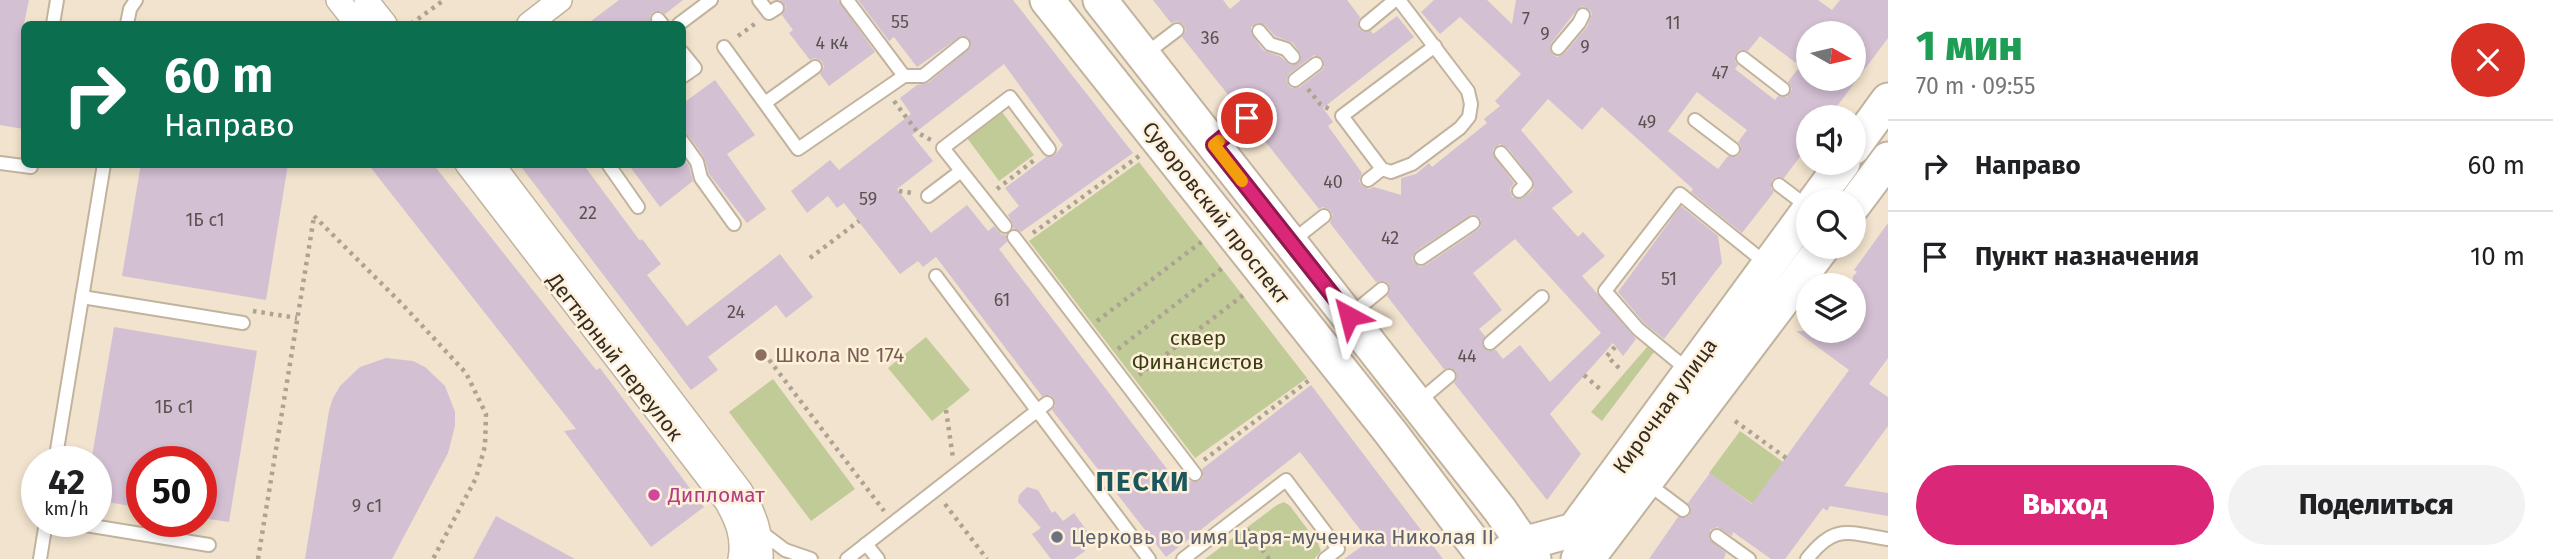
<!DOCTYPE html>
<html lang="ru">
<meta charset="utf-8">
<style>
:root{--surface:#fff;--page:#f2f2f2;--text:#202124;--muted:#757577;--line:#e0e0e0;--accent:#db2777}
body{margin:0;font-family:"Fira Sans",sans-serif;background:var(--page);color:var(--text);height:100vh;display:flex;flex-direction:column;font-size:26px;white-space:nowrap}
*{box-sizing:border-box;margin:0}
p{font-size:23px;color:var(--muted)}
.icon{flex:none;width:38px;height:38px;fill:none;stroke:currentColor;stroke-width:2;stroke-linecap:round;stroke-linejoin:round}
.map{position:relative;flex:1;overflow:hidden}
.side{display:flex;flex-direction:column;background:var(--surface);width:665px}
.side>*{flex:none}
.banner{position:absolute;left:21px;top:21px;width:665px;height:147px;border-radius:10px;box-shadow:0 4px 10px #0003;background:#0b6e4f;color:#fff;overflow:hidden}
.needle{width:46px;rotate:98deg}
.tools{position:absolute;left:1796px;top:21px;display:grid;gap:14px}
.tools a{display:grid;place-items:center;width:70px;height:70px;border-radius:50%;background:var(--surface);box-shadow:0 4px 10px #0003;font-size:35px}
.speed{position:absolute;left:21px;top:446px;display:flex;gap:14px;font-size:35px;font-weight:700;text-align:center}
.speed>*{display:grid;place-content:center;width:91px;height:91px;border-radius:50%;background:var(--surface);box-shadow:0 4px 10px #0003;line-height:1}
.speed small{font-size:18px;font-weight:400}
.speed .limit{border:10px solid #d22;background:#fff;color:#111}
.pin{position:absolute;display:grid;place-items:center;width:60px;height:60px;color:#fff;margin:-30px;border:4px solid #fff;border-radius:50%;box-shadow:0 2px 7px #0007}
.me{position:absolute;width:77px;margin:-38px;rotate:322deg;stroke-linejoin:round;filter:drop-shadow(0 0 5px #0008)}
.turn{display:flex;align-items:center;gap:24px;height:147px;padding:0 28px;font-size:32px}
.turn .icon{width:91px;height:91px;stroke-width:2.5}
.turn b{display:block;font-size:49px;line-height:60px}
.round{display:grid;place-items:center;flex:none;width:74px;height:74px;border-radius:37px;background:var(--page)}
.summary{display:flex;align-items:center;justify-content:space-between;height:119px;padding:0 28px}
h1{font-size:42px;font-weight:800;line-height:52px;color:#1e9e55}
.action{display:flex;gap:14px;margin-top:auto;padding:14px 28px}
.action a{flex:1;height:80px;border-radius:42px;background:var(--accent);color:#fff;font-size:28px;font-weight:800;line-height:80px;text-align:center}
.action a+a{background:var(--page);color:var(--text)}
ul{padding:0;list-style:none}
li{display:flex;align-items:center;gap:21px;height:91px;padding:0 28px;border-top:2px solid var(--line)}
li div{flex:1}
li b{display:block;font-size:26px}
li em{font-style:normal}
main{display:flex;flex:1;min-height:0}
.map>svg:first-child{display:block}
.green{fill:#c1cb98}
.building{fill:#d3c0d3;fill-rule:evenodd}
.lines{fill:none;stroke-linecap:round;stroke-linejoin:round}
.service-casing{stroke:#c1b39e;stroke-width:16}
.minor-casing{stroke:#c1b39e;stroke-width:26}
.secondary-casing{stroke:#c1b39e;stroke-width:37}
.path{stroke:#aea392;stroke-width:4.5;stroke-dasharray:3.5 5;stroke-linecap:butt}
.service{stroke:#fff;stroke-width:12}
.minor{stroke:#fff;stroke-width:23}
.secondary{stroke:#fff;stroke-width:33}
.route-casing{stroke:#8e194d;stroke-width:18}
.route{stroke:#db2777;stroke-width:12}
.slow{stroke:#f59e0b;stroke-width:12}
.education-dot{fill:#8d6e63;stroke:#fff0da;stroke-width:2.5}
.hotel-dot{fill:#d1479c;stroke:#fff0da;stroke-width:2.5}
.worship-dot{fill:#6b7280;stroke:#fff0da;stroke-width:2.5}
.labels{text-anchor:middle;stroke-width:5;stroke-linejoin:round;paint-order:stroke}
.number-label{font-size:18px;fill:#5b5250}
.street-label{font-size:21px;fill:#332d25;stroke:#fff0da}
.park-label{font-size:21px;fill:#393f14;stroke:#fff0da}
.education-label{font-size:21px;fill:#785e54;stroke:#fff0da;text-anchor:start}
.hotel-label{font-size:21px;fill:#b23c85;stroke:#fff0da;text-anchor:start}
.worship-label{font-size:21px;fill:#5b616d;stroke:#fff0da;text-anchor:start}
.district-label{font-size:28px;font-weight:bold;letter-spacing:2px;fill:#1b565c;stroke:#fff0da}
</style>
<main>
<div class="map">
<svg width="1888" height="559" viewBox="0 0 1888 559">
<rect width="100%" height="100%" fill="#f1e3cd"/>
<!-- green -->
<g class="green">
<path d="M 1002,112 L 1034,155 L 999,181 L 967,138 Z"/>
<path d="M 1139,162 L 1307,378 L 1195,458 L 1029,241 Z"/>
<path d="M 926,337 L 970,390 L 932,421 L 888,368 Z"/>
<path d="M 1647,347 L 1654,352 L 1602,421 L 1591,412 Z"/>
<path d="M 773,379 L 855,489 L 811,521 L 729,412 Z"/>
<path d="M 1740,431 L 1783,462 L 1753,504 L 1709,473 Z"/>
<path d="M 1284,502 L 1290,506 L 1318,543 L 1321,551 L 1314,559 L 1205,559 L 1277,505 Z"/>
</g>
<!-- building -->
<g class="building">
<path d="M 0,0 L 29,0 L 24,24 L 24,129 L 0,125 Z"/>
<path d="M 619,0 L 683,0 L 665,14 L 661,11 L 653,12 L 650,16 L 651,24 L 587,24 Z"/>
<path d="M 780,0 L 838,0 L 875,52 L 829,86 L 820,74 L 824,67 L 822,61 L 815,58 L 810,60 L 789,33 L 793,30 L 782,15 L 786,7 Z"/>
<path d="M 858,0 L 1013,0 L 1133,153 L 1021,232 L 1013,228 L 1013,224 L 1008,215 L 1019,206 L 1005,188 L 1046,157 L 1054,156 L 1063,145 L 1004,64 L 912,135 L 933,161 L 897,189 L 931,233 L 967,205 L 988,231 L 994,226 L 1001,234 L 1006,235 L 1007,242 L 999,249 L 1180,486 L 1188,480 L 1192,482 L 1200,481 L 1203,477 L 1202,469 L 1311,385 L 1443,559 L 1344,559 L 1369,541 L 1300,452 L 1166,557 L 1052,410 L 1055,406 L 1054,398 L 1050,395 L 1042,396 L 936,257 L 923,267 L 918,261 L 900,274 L 844,203 L 837,208 L 828,196 L 807,213 L 791,191 L 830,160 L 839,170 L 911,114 L 900,98 L 917,85 L 928,83 L 971,47 L 969,38 L 961,36 L 917,67 L 894,37 L 889,41 Z"/>
<path d="M 1153,0 L 1223,0 L 1230,9 L 1241,0 L 1347,0 L 1360,17 L 1358,22 L 1359,29 L 1364,32 L 1371,31 L 1373,34 L 1397,16 L 1414,37 L 1323,108 L 1333,122 L 1328,126 L 1362,173 L 1359,181 L 1362,186 L 1369,189 L 1374,187 L 1401,195 L 1401,178 L 1416,174 L 1429,163 L 1432,167 L 1487,123 L 1484,119 L 1500,106 L 1495,101 L 1521,74 L 1460,17 L 1440,34 L 1421,12 L 1434,0 L 1487,0 L 1512,24 L 1516,0 L 1818,0 L 1832,10 L 1840,0 L 1888,0 L 1888,38 L 1829,117 L 1808,117 L 1808,146 L 1784,178 L 1776,177 L 1772,180 L 1771,188 L 1774,192 L 1742,233 L 1691,192 L 1693,189 L 1602,107 L 1582,130 L 1548,99 L 1521,130 L 1573,192 L 1552,208 L 1578,237 L 1583,232 L 1605,256 L 1582,276 L 1636,339 L 1623,356 L 1613,343 L 1550,414 L 1581,454 L 1547,500 L 1454,383 L 1457,378 L 1456,371 L 1451,368 L 1444,369 L 1387,296 L 1390,291 L 1389,284 L 1384,281 L 1376,282 L 1330,223 L 1333,215 L 1330,210 L 1323,207 L 1319,209 L 1252,125 L 1255,120 L 1254,113 L 1249,110 L 1241,111 L 1182,37 L 1186,30 L 1183,24 L 1177,21 L 1171,23 ZM 1583,6 L 1590,10 L 1592,14 L 1587,27 L 1564,54 L 1557,57 L 1553,55 L 1550,50 L 1551,43 L 1576,11 ZM 1257,23 L 1265,25 L 1275,36 L 1293,43 L 1301,55 L 1299,63 L 1290,65 L 1281,57 L 1263,50 L 1251,33 L 1251,27 ZM 1808,33 L 1853,33 L 1853,79 L 1808,79 ZM 1760,36 L 1800,66 L 1788,82 L 1792,89 L 1787,97 L 1778,96 L 1775,100 L 1735,69 L 1738,65 L 1735,61 L 1736,53 L 1740,50 L 1748,51 ZM 1314,55 L 1323,59 L 1324,67 L 1322,70 L 1300,87 L 1292,88 L 1289,86 L 1286,80 L 1289,74 ZM 1697,92 L 1747,130 L 1738,142 L 1741,146 L 1740,154 L 1736,157 L 1728,156 L 1718,169 L 1668,131 ZM 1500,144 L 1508,148 L 1534,182 L 1533,190 L 1522,199 L 1512,197 L 1510,189 L 1514,183 L 1493,155 L 1493,149 ZM 1472,214 L 1481,219 L 1481,226 L 1478,230 L 1426,265 L 1421,267 L 1414,263 L 1412,258 L 1416,251 ZM 1515,239 L 1601,333 L 1550,382 L 1520,345 L 1503,359 L 1496,350 L 1488,351 L 1482,345 L 1485,336 L 1479,329 L 1502,310 L 1473,273 Z"/>
<path d="M 715,80 L 755,135 L 727,154 L 766,209 L 747,223 L 709,174 L 704,157 L 689,136 L 682,132 L 682,104 Z"/>
<path d="M 682,157 L 689,166 L 693,181 L 660,207 L 628,164 L 682,164 Z"/>
<path d="M 141,164 L 288,164 L 266,300 L 122,276 Z"/>
<path d="M 368,164 L 433,164 L 596,370 L 600,368 L 704,507 L 651,547 L 564,431 L 576,429 Z"/>
<path d="M 519,164 L 583,164 L 640,241 L 642,239 L 661,264 L 647,275 L 687,326 L 780,254 L 813,297 L 786,318 L 776,305 L 708,357 L 718,370 L 691,390 Z"/>
<path d="M 1681,206 L 1718,236 L 1722,263 L 1664,339 L 1644,323 L 1618,292 Z"/>
<path d="M 1888,223 L 1888,358 L 1869,384 L 1888,397 L 1888,426 L 1844,486 L 1888,493 L 1888,516 L 1830,506 L 1827,511 L 1823,508 L 1785,559 L 1771,559 L 1733,532 L 1732,536 L 1717,527 L 1710,530 L 1709,539 L 1726,553 L 1724,559 L 1649,559 L 1678,517 L 1686,518 L 1690,515 L 1691,507 L 1688,503 L 1710,473 L 1752,504 L 1849,370 L 1796,331 L 1853,331 L 1853,276 L 1857,272 L 1854,270 Z"/>
<path d="M 114,327 L 257,351 L 229,522 L 201,518 L 201,462 L 142,462 L 142,508 L 96,500 L 96,462 L 91,462 Z"/>
<path d="M 386,358 L 413,361 L 425,367 L 445,386 L 455,412 L 455,426 L 448,453 L 392,559 L 305,559 L 329,411 L 333,398 L 340,386 L 360,367 Z"/>
<path d="M 1027,487 L 1038,490 L 1052,513 L 1055,511 L 1063,521 L 1074,513 L 1087,531 L 1077,539 L 1085,551 L 1074,559 L 1051,559 L 1032,534 L 1041,528 L 1018,502 L 1019,495 Z"/>
<path d="M 496,516 L 575,559 L 473,559 Z"/>
</g>
<g class="lines">
<!-- service casing -->
<g class="service-casing">
<g id="service">
<path d="M 759,0 L 769,13 L 777,8"/>
<path d="M 847,0 L 904,76"/>
<path d="M 1399,0 L 1468,91 L 1471,104 L 1469,117 L 1460,128 L 1412,164 L 1391,172 L 1382,169 L 1342,116 L 1435,46"/>
<path d="M 658,19 L 662,24"/>
<path d="M 53,24 L 57,0"/>
<path d="M 127,24 L 130,9 L 136,0"/>
<path d="M 679,24 L 711,0"/>
<path d="M 1366,24 L 1395,0"/>
<path d="M 1259,31 L 1270,44 L 1286,49 L 1293,57"/>
<path d="M 724,47 L 798,149 L 904,76 L 923,76 L 963,44"/>
<path d="M 1558,48 L 1579,23 L 1583,15"/>
<path d="M 682,52 L 695,68 L 682,77"/>
<path d="M 1144,55 L 1177,30"/>
<path d="M 1743,58 L 1783,89"/>
<path d="M 1295,80 L 1316,64"/>
<path d="M 765,103 L 815,67"/>
<path d="M 1695,120 L 1733,149"/>
<path d="M 682,141 L 697,162 L 701,178 L 734,224"/>
<path d="M 1215,144 L 1247,118"/>
<path d="M 1501,153 L 1526,184 L 1519,191"/>
<path d="M 0,163 L 31,167 L 31,164"/>
<path d="M 608,164 L 638,207"/>
<path d="M 1368,180 L 1382,169"/>
<path d="M 1779,185 L 1808,207"/>
<path d="M 928,196 L 961,171"/>
<path d="M 1005,226 L 943,148 L 1010,97 L 1049,149"/>
<path d="M 1014,237 L 1195,474"/>
<path d="M 1291,242 L 1324,216"/>
<path d="M 1421,258 L 1473,223"/>
<path d="M 936,276 L 1149,559"/>
<path d="M 82,297 L 243,323"/>
<path d="M 1349,316 L 1382,289"/>
<path d="M 1490,343 L 1542,297"/>
<path d="M 1689,371 L 1638,329 L 1605,291 L 1680,194 L 1768,265"/>
<path d="M 1417,403 L 1449,376"/>
<path d="M 55,462 L 104,164"/>
<path d="M 1647,483 L 1683,510"/>
<path d="M 67,522 L 209,545"/>
<path d="M 760,531 L 785,550 L 811,559"/>
<path d="M 1717,536 L 1749,559"/>
<path d="M 866,544 L 878,559"/>
<path d="M 40,559 L 46,522"/>
<path d="M 847,559 L 1047,403"/>
<path d="M 1183,559 L 1286,480 L 1338,549 L 1325,559"/>
<path d="M 1807,559 C 1835,523 1848,533 1888,539"/>
</g>
</g>
<!-- minor casing -->
<g class="minor-casing">
<g id="minor">
<path d="M 338,0 L 357,24"/>
<path d="M 366,0 L 385,24"/>
<path d="M 529,24 L 560,0"/>
<path d="M 467,164 L 726,501 C 737,520 744,537 740,559"/>
<path d="M 492,164 L 740,490 C 754,511 762,533 761,559"/>
</g>
</g>
<!-- secondary casing -->
<g class="secondary-casing">
<g id="secondary">
<path d="M 1047,0 L 1391,433 L 1486,559"/>
<path d="M 1100,0 L 1500,510 L 1534,559"/>
<path d="M 1853,148 L 1888,100"/>
<path d="M 1815,201 L 1843,163"/>
<path d="M 1853,206 L 1888,159"/>
<path d="M 1507,552 L 1526,543 L 1574,530 L 1808,211"/>
<path d="M 1578,559 L 1592,553 L 1823,247"/>
</g>
</g>
<!-- path -->
<g class="path">
<path d="M 411,24 L 444,0"/>
<path d="M 738,36 L 756,23"/>
<path d="M 1308,89 L 1320,104 L 1329,109"/>
<path d="M 894,101 L 918,133 L 931,140"/>
<path d="M 997,189 L 1037,158"/>
<path d="M 899,191 L 912,193"/>
<path d="M 314,216 L 402,304 L 466,373 L 486,414 L 485,446 L 476,478 L 433,559"/>
<path d="M 1033,233 L 1139,156"/>
<path d="M 810,258 L 859,221"/>
<path d="M 253,311 L 297,318"/>
<path d="M 1097,321 L 1204,240"/>
<path d="M 1615,347 L 1607,356 L 1620,369"/>
<path d="M 1118,349 L 1225,266"/>
<path d="M 764,353 L 884,511"/>
<path d="M 1139,375 L 1246,293"/>
<path d="M 1584,375 L 1601,390"/>
<path d="M 946,410 L 953,458"/>
<path d="M 1735,421 L 1786,458"/>
<path d="M 1204,460 L 1312,378"/>
<path d="M 945,504 L 987,559"/>
<path d="M 1247,529 L 1269,559"/>
<path d="M 258,559 L 314,217"/>
</g>
<!-- service -->
<use href="#service" class="service"/>
<!-- minor -->
<use href="#minor" class="minor"/>
<!-- secondary -->
<use href="#secondary" class="secondary"/>
</g>
<g class="lines">
<!-- route casing -->
<g class="route-casing">
<path id="route" d="M 1247,118 L 1214,145 L 1349,316"/>
</g>
<!-- route -->
<use href="#route" class="route"/>
<!-- slow -->
<path class="slow" d="M 1219,141 L 1214,145 L 1242,181"/>
</g>
<!-- markers -->
<circle class="education-dot" cx="761" cy="355" r="7"/>
<circle class="hotel-dot" cx="654" cy="495" r="7"/>
<circle class="worship-dot" cx="1057" cy="537" r="7"/>
<g class="labels">
<!-- number labels -->
<g class="number-label">
<text x="1526" y="25">7</text>
<text x="900" y="28">55</text>
<text x="1673" y="29">11</text>
<text x="1545" y="40">9</text>
<text x="1210" y="44">36</text>
<text x="832" y="49">4 к4</text>
<text x="1585" y="53">9</text>
<text x="1720" y="79">47</text>
<text x="1647" y="128">49</text>
<text x="1333" y="188">40</text>
<text x="868" y="205">59</text>
<text x="588" y="219">22</text>
<text x="205" y="226">1Б с1</text>
<text x="1390" y="244">42</text>
<text x="1669" y="285">51</text>
<text x="1002" y="306">61</text>
<text x="736" y="318">24</text>
<text x="1467" y="362">44</text>
<text x="174" y="413">1Б с1</text>
<text x="367" y="512">9 с1</text>
</g>
<!-- street labels -->
<g class="street-label">
<text transform="translate(1216 213) rotate(52)" y="7">Суворовский проспект</text>
<text transform="translate(615 357) rotate(52)" y="7">Дегтярный переулок</text>
<text transform="translate(1665 406) rotate(-54)" y="7">Кирочная улица</text>
</g>
<!-- park labels -->
<g class="park-label">
<text x="1198" y="345">сквер<tspan x="1198" dy="24">Финансистов</tspan></text>
</g>
<!-- education labels -->
<g class="education-label">
<text x="775" y="362">Школа № 174</text>
</g>
<!-- hotel labels -->
<g class="hotel-label">
<text x="668" y="502">Дипломат</text>
</g>
<!-- worship labels -->
<g class="worship-label">
<text x="1071" y="544">Церковь во имя Царя-мученика Николая II</text>
</g>
<!-- district labels -->
<g class="district-label">
<text x="1143" y="491">ПЕСКИ</text>
</g>
</g>
</svg>
<div class="tools">
<a><svg class="needle" viewBox="-14 -14 28 28"><path d="M0-13l5 13h-10z" fill="#e53935"/><path d="M0 13l5-13h-10z" fill="#757577"/></svg></a>
<a><svg class="icon" aria-label="sound" viewBox="0 0 24 24"><path d="M4 9h4l5-4v14l-5-4H4zM17 9q2 3 0 6"/></svg></a>
<a><svg class="icon" aria-label="search" viewBox="0 0 24 24"><circle cx="10" cy="10" r="6"/><path d="M15 15l6 6"/></svg></a>
<a><svg class="icon" aria-label="layers" viewBox="0 0 24 24"><path d="M12 4l9 5-9 5-9-5zM3 14l9 5 9-5"/></svg></a>
</div>
<div class="speed"><div>42<small>km/h</small></div><div class="limit">50</div></div>
<div class="pin" style="left:1247px;top:118px;background:#d93025"><svg class="icon" aria-label="arrive" viewBox="0 0 24 24"><path d="M6 21V4h12l-3 4 3 4H6"/></svg></div>
<svg class="me" style="left:1349px;top:316px" viewBox="-20 -20 40 40"><path d="M0-17L14 15 0 8-14 15z" fill="#db2777" stroke="#fff" stroke-width="4"/></svg>
<div class="banner">
<div class="turn"><svg class="icon" aria-label="right" viewBox="0 0 24 24"><path d="M7 20v-9h11M14 6l5 5-5 5"/></svg><div><b>60 m</b>Направо</div></div>
</div>
</div>
<section class="side">
<div class="summary"><div><h1>1 мин</h1><p>70 m · 09:55</p></div><a class="round" style="background:#d93025;color:#fff"><svg class="icon" aria-label="close" viewBox="0 0 24 24"><path d="M6 6l12 12M18 6L6 18"/></svg></a></div>
<ul>
<li><svg class="icon" aria-label="right" viewBox="0 0 24 24"><path d="M7 20v-9h11M14 6l5 5-5 5"/></svg><div><b>Направо</b></div><em>60 m</em></li>
<li><svg class="icon" aria-label="arrive" viewBox="0 0 24 24"><path d="M6 21V4h12l-3 4 3 4H6"/></svg><div><b>Пункт назначения</b></div><em>10 m</em></li>
</ul>
<div class="action"><a>Выход</a><a>Поделиться</a></div>
</section>
</main>
